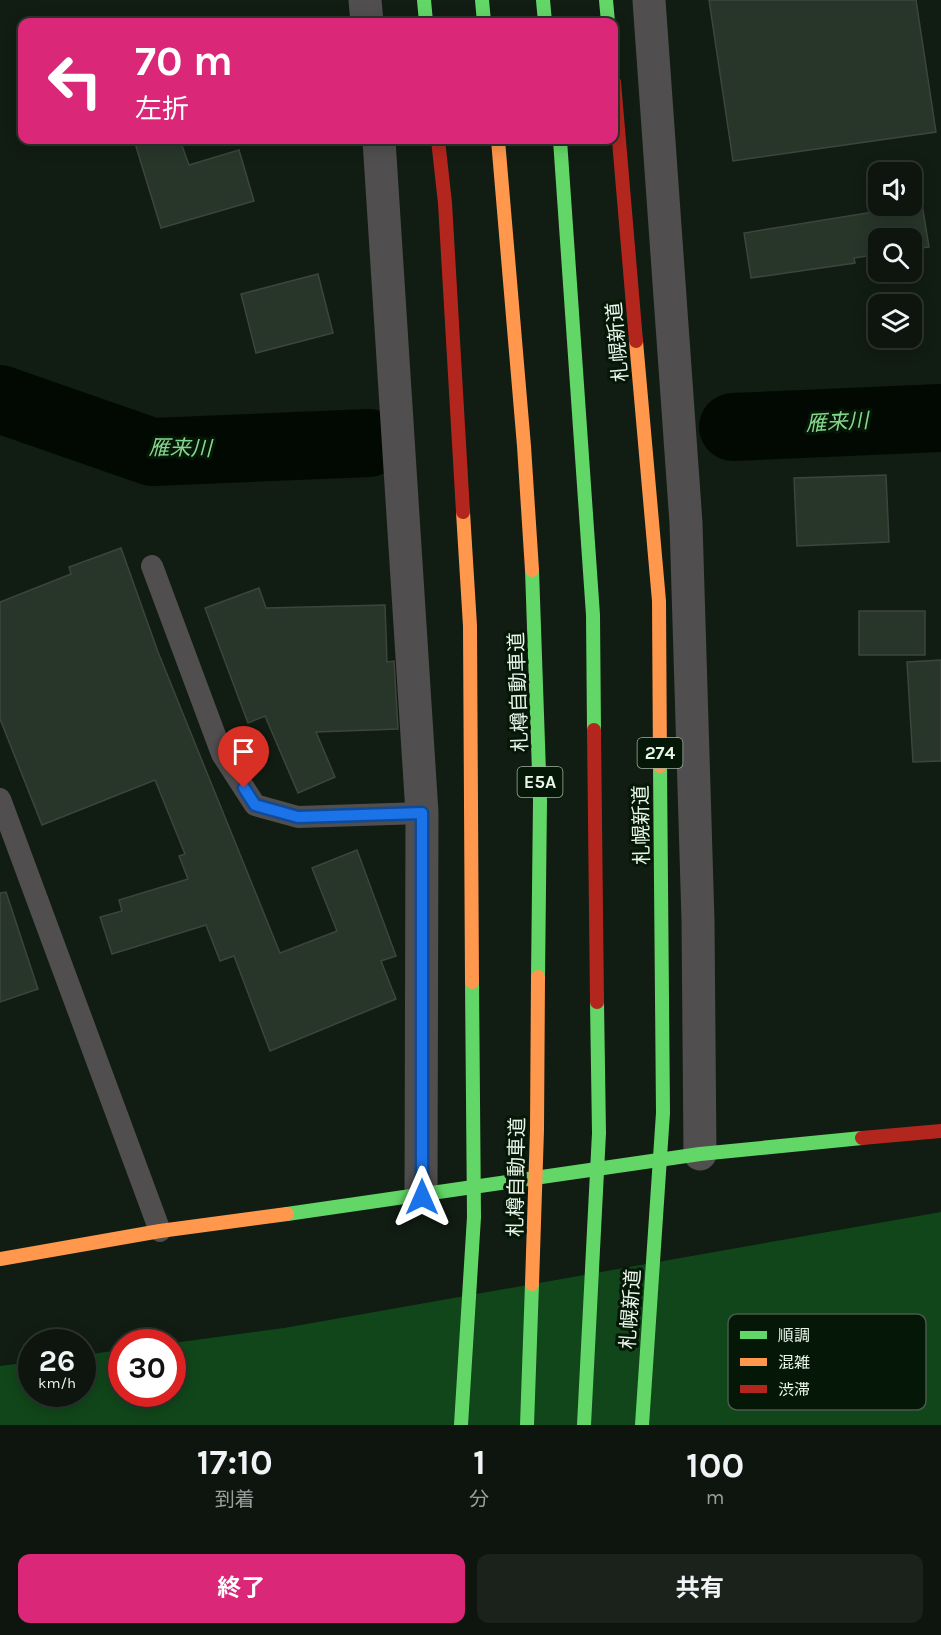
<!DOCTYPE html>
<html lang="ja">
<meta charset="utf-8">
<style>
:root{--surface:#0d150e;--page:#1b221c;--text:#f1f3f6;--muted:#9a9f9e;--line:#2d342e;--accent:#db2777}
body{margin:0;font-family:Karla,"Noto Sans JP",sans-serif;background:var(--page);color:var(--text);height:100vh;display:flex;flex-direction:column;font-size:22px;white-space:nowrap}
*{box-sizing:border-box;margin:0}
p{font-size:20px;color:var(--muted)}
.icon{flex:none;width:33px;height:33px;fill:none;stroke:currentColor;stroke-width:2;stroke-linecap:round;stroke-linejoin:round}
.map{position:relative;height:1425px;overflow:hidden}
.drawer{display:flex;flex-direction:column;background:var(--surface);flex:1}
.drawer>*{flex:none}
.top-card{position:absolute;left:18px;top:18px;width:600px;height:126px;border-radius:12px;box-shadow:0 3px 15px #0003,0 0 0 2px var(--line);background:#db2777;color:#fff;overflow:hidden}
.fabs{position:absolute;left:868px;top:162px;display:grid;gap:12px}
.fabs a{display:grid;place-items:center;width:54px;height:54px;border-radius:12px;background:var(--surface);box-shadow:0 3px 15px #0003,0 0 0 2px var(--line);font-size:30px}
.speed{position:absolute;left:18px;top:1329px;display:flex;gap:12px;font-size:30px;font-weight:700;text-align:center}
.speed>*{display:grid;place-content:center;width:78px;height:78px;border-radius:50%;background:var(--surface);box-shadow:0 3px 15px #0003,0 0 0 2px var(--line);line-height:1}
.speed small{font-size:15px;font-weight:400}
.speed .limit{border:9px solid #d22;background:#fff;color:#111}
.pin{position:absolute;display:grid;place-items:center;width:51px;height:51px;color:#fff;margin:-62px -26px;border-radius:50% 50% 50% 0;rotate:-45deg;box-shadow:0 0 6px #0007}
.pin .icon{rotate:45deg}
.me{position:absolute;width:66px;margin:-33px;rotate:0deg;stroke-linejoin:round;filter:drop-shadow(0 0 4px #0008)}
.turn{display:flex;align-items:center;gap:21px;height:126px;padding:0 18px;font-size:27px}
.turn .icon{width:78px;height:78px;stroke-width:2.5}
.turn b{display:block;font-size:42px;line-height:51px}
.eta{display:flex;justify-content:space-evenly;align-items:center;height:102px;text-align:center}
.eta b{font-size:36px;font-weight:700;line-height:42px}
.action{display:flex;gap:12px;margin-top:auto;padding:12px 18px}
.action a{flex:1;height:69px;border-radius:12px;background:var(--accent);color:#fff;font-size:24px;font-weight:700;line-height:69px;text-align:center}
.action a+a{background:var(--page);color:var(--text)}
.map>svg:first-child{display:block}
.green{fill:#11461a}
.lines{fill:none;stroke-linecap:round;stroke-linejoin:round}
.river{stroke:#020902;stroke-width:68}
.building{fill:#28362a;stroke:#3c453c;stroke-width:1.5}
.lane{stroke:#504e4e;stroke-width:22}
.street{stroke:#504e4e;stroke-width:33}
.fast{stroke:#63d668;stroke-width:14}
.slow{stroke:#ff974d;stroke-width:14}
.jam{stroke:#b3261e;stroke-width:14}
.fast-bridge{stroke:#63d668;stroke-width:14}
.slow-bridge{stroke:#ff974d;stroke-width:14}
.jam-bridge{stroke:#b3261e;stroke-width:14}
.route-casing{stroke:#114b97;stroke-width:15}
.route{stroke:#1a73e8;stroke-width:10}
.labels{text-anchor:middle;stroke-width:6;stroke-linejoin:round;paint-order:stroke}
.shield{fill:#051706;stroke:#a4b2a4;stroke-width:1.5}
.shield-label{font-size:18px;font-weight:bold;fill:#e8f5e8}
.street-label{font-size:20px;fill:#e8f5e8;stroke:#051706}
.water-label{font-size:21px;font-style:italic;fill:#86d78c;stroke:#051706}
.key{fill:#051706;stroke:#495a4a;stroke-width:1.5}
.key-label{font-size:16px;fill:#e8f5e8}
</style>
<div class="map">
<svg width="941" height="1425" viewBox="0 0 941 1425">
<rect width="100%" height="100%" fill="#111c12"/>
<!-- green -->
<path class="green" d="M 941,1212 L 941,1425 L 0,1425 L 0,1366 L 31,1362 L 32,1394 L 82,1394 L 83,1355 L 121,1350 L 122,1394 L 172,1394 L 173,1343 L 284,1328 Z"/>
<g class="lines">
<!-- river -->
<g class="river">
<path d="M 0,399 L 152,452 L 369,443"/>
<path d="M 733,427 L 941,418"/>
</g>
</g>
<!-- building -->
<g class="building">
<path d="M 709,0 L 916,0 L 936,132 L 733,161 Z"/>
<path d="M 134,140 L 180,140 L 189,165 L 239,150 L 254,201 L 161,228 Z"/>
<path d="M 922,204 L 929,247 L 912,249 L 912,238 L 879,238 L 879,254 L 854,258 L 855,263 L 751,278 L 744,233 Z"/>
<path d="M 318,274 L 333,333 L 256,353 L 241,294 Z"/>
<path d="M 886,475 L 889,542 L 797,546 L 794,478 Z"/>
<path d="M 121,548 L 158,652 L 280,953 L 337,931 L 312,868 L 357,850 L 396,956 L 381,961 L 396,999 L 270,1051 L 234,956 L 220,961 L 206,925 L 112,954 L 100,917 L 122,911 L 119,900 L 188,879 L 179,856 L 185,854 L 155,780 L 42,825 L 0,719 L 0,602 L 71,574 L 69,567 Z"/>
<path d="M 259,588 L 266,608 L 385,605 L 387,662 L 394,661 L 398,729 L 316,732 L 335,777 L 298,793 L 265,716 L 248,723 L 205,608 Z"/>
<rect x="859" y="611" width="66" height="44"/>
<path d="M 941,660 L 941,761 L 913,762 L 907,662 Z"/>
<path d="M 6,892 L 38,989 L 0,1002 L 0,893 Z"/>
</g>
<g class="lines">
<!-- lane -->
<g class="lane">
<path d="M 152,566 L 222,754 L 255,805 L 298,817 L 422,813"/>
<path d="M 0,799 L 160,1231"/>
</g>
<!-- street -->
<g class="street">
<path d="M 365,0 L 367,22"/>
<path d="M 649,0 L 686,523 L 698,920 L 700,1154"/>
<path d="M 379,140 L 422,813 L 421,1196"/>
</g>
<!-- fast -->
<g class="fast">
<path d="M 424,0 L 426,22"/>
<path d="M 482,0 L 484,22"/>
<path d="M 543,0 L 545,22"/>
<path d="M 606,0 L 608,22"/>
<path d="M 287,1214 L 700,1154 L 862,1138"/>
</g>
<!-- slow -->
<path class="slow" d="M 0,1259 L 160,1231 L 287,1214"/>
<!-- jam -->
<path class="jam" d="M 862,1138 L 941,1131"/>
<!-- fast-bridge -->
<g class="fast-bridge">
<path d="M 560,140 L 593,615 L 594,730"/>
<path d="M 532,570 L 540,801 L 538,977"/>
<path d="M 461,1425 L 474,1217 L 472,982"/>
<path d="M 527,1425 L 532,1284"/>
<path d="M 584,1425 L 599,1133 L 597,1002"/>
<path d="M 642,1425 L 663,1113 L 660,766"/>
</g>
<!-- slow-bridge -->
<g class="slow-bridge">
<path d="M 498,140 L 524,446 L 532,570"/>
<path d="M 636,341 L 659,601 L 660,766"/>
<path d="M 463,512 L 470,626 L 472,982"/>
<path d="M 532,1284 L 537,1130 L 538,977"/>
</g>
<!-- jam-bridge -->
<g class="jam-bridge">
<path d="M 614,82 L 636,341"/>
<path d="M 438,140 L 445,203 L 463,512"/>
<path d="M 594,730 L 597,1002"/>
</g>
</g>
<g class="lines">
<!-- route casing -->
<g class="route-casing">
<path id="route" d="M 244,788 L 255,805 L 298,817 L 422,813 L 422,1197"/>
</g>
<!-- route -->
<use href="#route" class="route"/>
</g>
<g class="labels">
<!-- shield labels -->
<g class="shield">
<rect x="637.5" y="738" width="45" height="30" rx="4.5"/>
<rect x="517.5" y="767" width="45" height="30" rx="4.5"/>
</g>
<g class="shield-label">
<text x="660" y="759">274</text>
<text x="540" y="788">E5A</text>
</g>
<!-- street labels -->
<g class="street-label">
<text transform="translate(617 342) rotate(-95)" y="7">札幌新道</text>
<text transform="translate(518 692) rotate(-92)" y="7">札樽自動車道</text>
<text transform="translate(641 825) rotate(-91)" y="7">札幌新道</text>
<text transform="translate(516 1177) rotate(-89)" y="7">札樽自動車道</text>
<text transform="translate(630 1309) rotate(-86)" y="7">札幌新道</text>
</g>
<!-- water labels -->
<g class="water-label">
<text transform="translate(837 422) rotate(-3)" y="7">雁来川</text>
<text transform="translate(180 448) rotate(1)" y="7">雁来川</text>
</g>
</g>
<!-- legend -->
<rect x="728" y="1314" width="198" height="96" rx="9" class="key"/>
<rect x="740" y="1331" width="27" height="8" fill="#63d668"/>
<rect x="740" y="1358" width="27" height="8" fill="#ff974d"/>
<rect x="740" y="1385" width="27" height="8" fill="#b3261e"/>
<g class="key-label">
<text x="778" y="1341">順調</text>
<text x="778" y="1368">混雑</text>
<text x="778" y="1395">渋滞</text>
</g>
</svg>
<div class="fabs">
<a><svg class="icon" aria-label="sound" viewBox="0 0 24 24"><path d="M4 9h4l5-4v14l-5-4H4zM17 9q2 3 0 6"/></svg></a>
<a><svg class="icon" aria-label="search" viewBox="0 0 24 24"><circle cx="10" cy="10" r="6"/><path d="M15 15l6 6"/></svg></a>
<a><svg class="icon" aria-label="layers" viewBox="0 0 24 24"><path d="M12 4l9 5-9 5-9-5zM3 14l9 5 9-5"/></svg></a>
</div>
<div class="speed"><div>26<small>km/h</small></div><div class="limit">30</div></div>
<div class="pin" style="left:244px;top:788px;background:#d93025"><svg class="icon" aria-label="arrive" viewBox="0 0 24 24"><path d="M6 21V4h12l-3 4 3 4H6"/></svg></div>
<svg class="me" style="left:422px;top:1197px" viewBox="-20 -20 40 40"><path d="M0-17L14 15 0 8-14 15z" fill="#1a73e8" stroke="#fff" stroke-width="4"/></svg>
<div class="top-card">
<div class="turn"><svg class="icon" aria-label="left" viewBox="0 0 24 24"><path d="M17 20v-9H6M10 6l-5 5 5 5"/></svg><div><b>70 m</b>左折</div></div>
</div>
</div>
<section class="drawer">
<div class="eta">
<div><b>17:10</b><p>到着</p></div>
<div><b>1</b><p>分</p></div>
<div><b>100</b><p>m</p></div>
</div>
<div class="action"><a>終了</a><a>共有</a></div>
</section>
